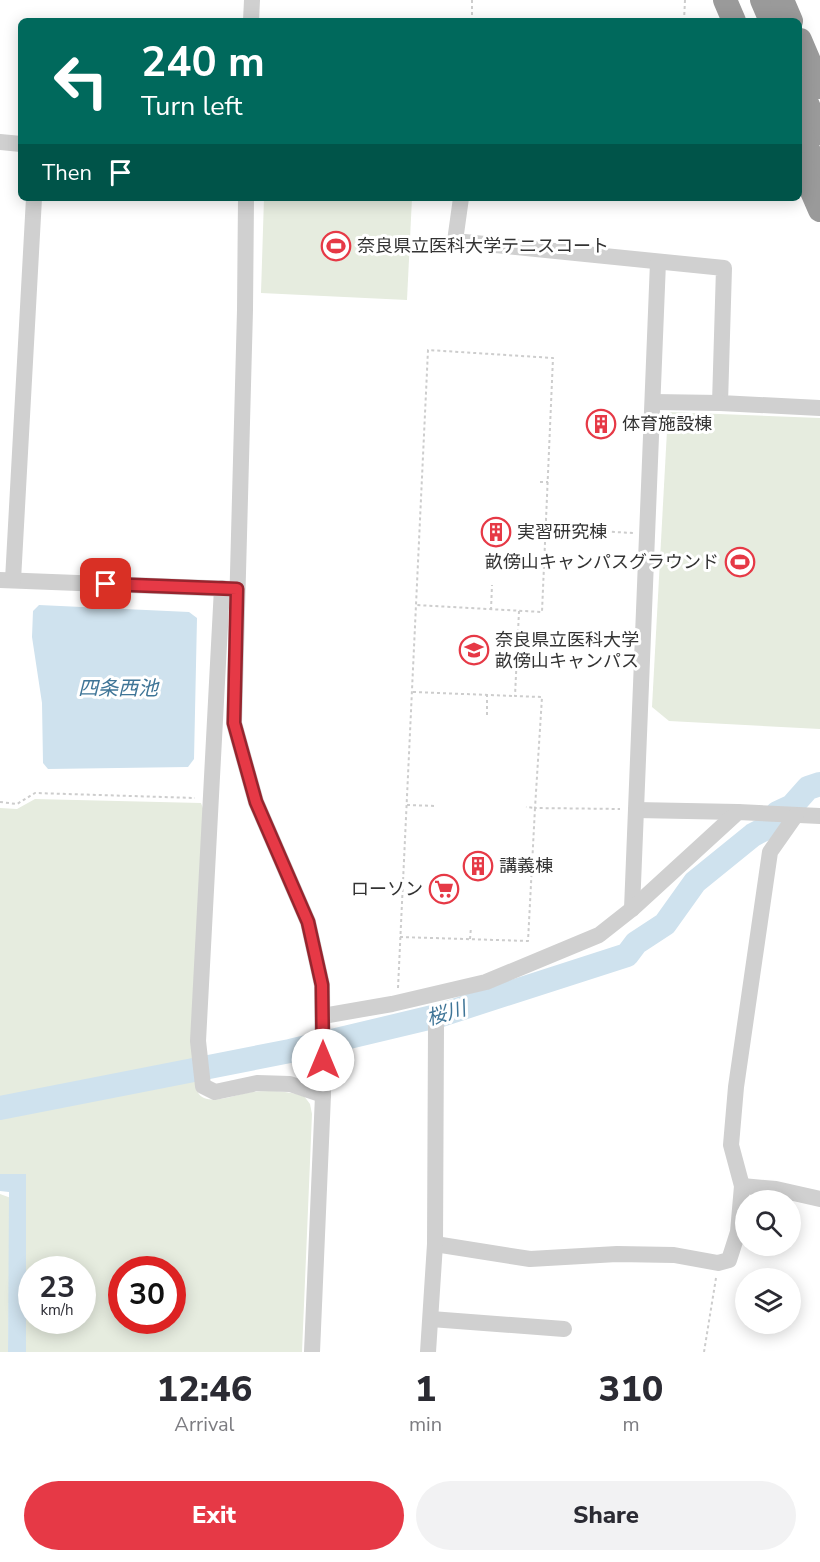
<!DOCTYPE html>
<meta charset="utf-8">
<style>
:root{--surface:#fff;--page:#f2f2f3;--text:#2b2b33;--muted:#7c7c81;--accent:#e63946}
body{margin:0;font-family:"Nunito Sans","Noto Sans JP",sans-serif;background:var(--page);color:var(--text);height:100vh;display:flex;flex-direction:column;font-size:22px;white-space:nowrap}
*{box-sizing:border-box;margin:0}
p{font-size:20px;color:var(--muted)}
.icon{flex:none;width:33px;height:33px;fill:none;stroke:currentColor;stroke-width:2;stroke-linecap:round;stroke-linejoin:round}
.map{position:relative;height:1352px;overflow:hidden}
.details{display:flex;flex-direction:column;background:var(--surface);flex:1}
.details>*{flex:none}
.guide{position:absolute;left:18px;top:18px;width:784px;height:183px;border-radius:9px;box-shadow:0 3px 15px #0003;background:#00695c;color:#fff;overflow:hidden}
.buttons{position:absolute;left:735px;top:1190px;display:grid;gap:12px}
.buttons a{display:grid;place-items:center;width:66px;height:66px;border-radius:50%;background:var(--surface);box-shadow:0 3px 15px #0003;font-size:30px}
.speed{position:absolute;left:18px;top:1256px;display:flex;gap:12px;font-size:30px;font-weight:700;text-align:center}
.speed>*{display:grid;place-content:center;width:78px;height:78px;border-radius:50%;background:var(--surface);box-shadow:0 3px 15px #0003;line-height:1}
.speed small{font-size:15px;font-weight:400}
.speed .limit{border:9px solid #d22;background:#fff;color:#111}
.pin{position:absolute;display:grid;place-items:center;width:51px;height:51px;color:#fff;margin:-26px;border-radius:12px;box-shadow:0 3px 9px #0006}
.me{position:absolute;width:66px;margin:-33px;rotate:0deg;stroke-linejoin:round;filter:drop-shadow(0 0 4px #0008)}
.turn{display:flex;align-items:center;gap:21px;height:126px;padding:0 24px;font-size:27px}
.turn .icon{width:78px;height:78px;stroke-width:2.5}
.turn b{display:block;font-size:42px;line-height:51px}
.then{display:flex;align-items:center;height:57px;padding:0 24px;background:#0003;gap:12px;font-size:22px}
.eta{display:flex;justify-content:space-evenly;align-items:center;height:102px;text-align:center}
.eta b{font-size:36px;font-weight:800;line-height:42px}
.primary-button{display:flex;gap:12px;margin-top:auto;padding:12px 24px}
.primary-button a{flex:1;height:69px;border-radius:36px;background:var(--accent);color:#fff;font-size:24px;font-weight:800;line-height:69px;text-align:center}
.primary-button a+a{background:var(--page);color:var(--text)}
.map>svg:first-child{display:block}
.green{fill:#e6ecdf;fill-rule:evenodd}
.water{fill:#cfe2ee}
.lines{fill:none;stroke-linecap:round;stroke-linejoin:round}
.river{stroke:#cfe2ee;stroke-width:24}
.path{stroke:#cdcdcd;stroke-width:2;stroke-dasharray:3 3;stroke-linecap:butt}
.minor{stroke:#d0d0d0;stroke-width:16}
.highway{stroke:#9a9a9a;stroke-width:24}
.route-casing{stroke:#96252e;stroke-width:15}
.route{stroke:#e63946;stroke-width:10}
.labels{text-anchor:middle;stroke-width:6;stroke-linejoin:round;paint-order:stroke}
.poi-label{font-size:18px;fill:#333;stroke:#fff;text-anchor:start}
.water-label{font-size:20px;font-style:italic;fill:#3f7597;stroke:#fff}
</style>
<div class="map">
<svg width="820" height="1352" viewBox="0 0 820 1352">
<rect width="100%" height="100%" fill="#fff"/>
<!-- green -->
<g class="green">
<path d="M 264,198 L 412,198 L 407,300 L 261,293 Z"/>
<path d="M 668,412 L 820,418 L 820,729 L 669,721 L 652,707 Z"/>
<path d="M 35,799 L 201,803 L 204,811 L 196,1087 C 197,1091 199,1096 204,1098 C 218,1103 238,1094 252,1092 C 269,1090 288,1091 304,1096 L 310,1104 L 312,1114 L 302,1352 L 26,1352 L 26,1174 L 0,1174 L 0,808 L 17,809 ZM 32,1269 L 82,1269 L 82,1320 L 32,1320 ZM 122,1269 L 172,1269 L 172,1320 L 122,1320 Z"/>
<path d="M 0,1194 L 11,1198 L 8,1352 L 0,1352 Z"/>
</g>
<!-- water -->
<g class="water">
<path d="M 39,605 L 189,612 L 197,618 L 194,759 L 188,767 L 48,769 L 43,763 L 42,703 L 32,637 L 33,611 Z"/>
<path d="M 0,1174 L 26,1174 L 26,1352 L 8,1352 L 9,1192 L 0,1191 Z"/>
</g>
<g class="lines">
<!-- river -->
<path class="river" d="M 0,1108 L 290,1051 L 441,1015 L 627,955 L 636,943 L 665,924 L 695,882 L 753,835 L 778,822 L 777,813 L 792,806 L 808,788 L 820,784"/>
<!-- path -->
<g class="path">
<path d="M 472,0 L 472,21"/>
<path d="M 684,21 L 685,0"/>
<path d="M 540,482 L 548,482"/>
<path d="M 546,528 L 633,533"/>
<path d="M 491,610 L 492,585"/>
<path d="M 519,611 L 515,696 L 542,697 L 535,808 L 620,809"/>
<path d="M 413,692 L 515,696"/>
<path d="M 487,715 L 487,695"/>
<path d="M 0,802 L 17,804 L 35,793 L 195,798"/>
<path d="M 407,805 L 437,806"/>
<path d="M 400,937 L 528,941 L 535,808 L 526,807"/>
<path d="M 470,939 L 471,927"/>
<path d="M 398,988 C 408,775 418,562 428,350 L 553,358 L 542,612 L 416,605"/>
<path d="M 704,1352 L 716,1278"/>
</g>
<!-- minor -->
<g class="minor">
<path d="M 251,21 L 252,0"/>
<path d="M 0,142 L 21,144"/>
<path d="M 246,198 L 245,310 L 234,723 L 256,802 L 308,922 L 322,985 L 323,1095 L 312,1352"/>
<path d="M 461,198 L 455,241 L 724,268 L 720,403 L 820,408"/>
<path d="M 653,402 L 720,403"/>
<path d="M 0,580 L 233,589"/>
<path d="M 13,580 L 34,198"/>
<path d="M 222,588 L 198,1041 L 203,1086 L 215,1092 L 257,1083 L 290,1084 L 323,1095"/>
<path d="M 636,810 L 738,812"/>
<path d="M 632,909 L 658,262"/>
<path d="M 323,1016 L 392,1004 L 486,982 L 599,935 L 632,909 L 738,812 L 820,816"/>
<path d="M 742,1186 L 776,1189 L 820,1199"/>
<path d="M 435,1244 L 530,1259 L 617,1254 L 674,1255 L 718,1263 L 729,1260 L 738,1232 L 742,1186 L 731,1145 L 736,1087 L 770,852 L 796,815"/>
<path d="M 431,1319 L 564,1329"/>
<path d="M 428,1352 L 435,1244 L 436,1026"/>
</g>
<!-- highway -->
<g class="highway">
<path d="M 725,0 L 734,21"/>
<path d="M 762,0 L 771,21"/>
<path d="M 782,0 L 791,21"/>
<path d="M 800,40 L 820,87"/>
<path d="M 800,87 L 820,133"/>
<path d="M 800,130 L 820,178"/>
<path d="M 800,164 L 820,210"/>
</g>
</g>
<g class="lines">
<!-- route casing -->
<g class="route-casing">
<path id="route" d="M 106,584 L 237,589 L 234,723 L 256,802 L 308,922 L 322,985 L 323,1060"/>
</g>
<!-- route -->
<use href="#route" class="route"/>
</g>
<!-- icons -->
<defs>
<g id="stadium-ring" transform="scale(1.5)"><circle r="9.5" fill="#fff" stroke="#e63946" stroke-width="1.5"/><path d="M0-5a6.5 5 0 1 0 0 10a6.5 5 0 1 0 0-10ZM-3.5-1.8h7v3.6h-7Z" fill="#e63946"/></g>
<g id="building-ring" transform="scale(1.5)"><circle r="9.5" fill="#fff" stroke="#e63946" stroke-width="1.5"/><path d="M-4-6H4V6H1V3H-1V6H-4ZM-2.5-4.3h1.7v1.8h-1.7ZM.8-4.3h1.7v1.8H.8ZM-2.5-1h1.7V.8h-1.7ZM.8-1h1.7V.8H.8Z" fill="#e63946"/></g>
<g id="university-ring" transform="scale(1.5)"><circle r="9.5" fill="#fff" stroke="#e63946" stroke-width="1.5"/><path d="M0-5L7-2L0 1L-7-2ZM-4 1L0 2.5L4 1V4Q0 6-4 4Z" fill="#e63946"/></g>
<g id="supermarket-ring" transform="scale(1.5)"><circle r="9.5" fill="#fff" stroke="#e63946" stroke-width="1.5"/><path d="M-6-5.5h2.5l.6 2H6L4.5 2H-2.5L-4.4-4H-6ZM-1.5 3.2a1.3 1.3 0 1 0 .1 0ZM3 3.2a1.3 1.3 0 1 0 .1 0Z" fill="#e63946"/></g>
</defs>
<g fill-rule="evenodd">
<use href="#stadium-ring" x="336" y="246"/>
<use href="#building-ring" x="601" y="424"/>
<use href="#building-ring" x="496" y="532"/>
<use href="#stadium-ring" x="740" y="562"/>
<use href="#university-ring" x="474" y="650"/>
<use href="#building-ring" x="478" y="866"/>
<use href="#supermarket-ring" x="444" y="889"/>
</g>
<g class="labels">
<!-- poi labels -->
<g class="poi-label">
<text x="357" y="252">奈良県立医科大学テニスコート</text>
<text x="622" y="430">体育施設棟</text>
<text x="517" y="538">実習研究棟</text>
<text x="719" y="568" text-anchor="end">畝傍山キャンパスグラウンド</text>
<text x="495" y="646">奈良県立医科大学<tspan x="495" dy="21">畝傍山キャンパス</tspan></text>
<text x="499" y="872">講義棟</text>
<text x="423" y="895" text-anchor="end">ローソン</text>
</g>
<!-- water labels -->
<g class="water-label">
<text x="118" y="695">四条西池</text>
<text transform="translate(446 1013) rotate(-16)" y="7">桜川</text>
</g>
</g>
</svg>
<div class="buttons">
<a><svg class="icon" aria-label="search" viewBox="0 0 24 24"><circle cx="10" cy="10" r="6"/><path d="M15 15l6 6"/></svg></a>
<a><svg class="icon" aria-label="layers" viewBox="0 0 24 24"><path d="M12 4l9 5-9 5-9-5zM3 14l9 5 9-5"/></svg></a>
</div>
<div class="speed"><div>23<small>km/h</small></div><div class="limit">30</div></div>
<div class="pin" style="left:106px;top:584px;background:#d93025"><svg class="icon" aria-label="arrive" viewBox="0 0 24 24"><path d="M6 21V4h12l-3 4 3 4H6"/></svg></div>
<svg class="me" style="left:323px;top:1060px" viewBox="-20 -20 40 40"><circle r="19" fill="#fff"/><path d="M0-13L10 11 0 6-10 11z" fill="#e63946"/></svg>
<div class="guide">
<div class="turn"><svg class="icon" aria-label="left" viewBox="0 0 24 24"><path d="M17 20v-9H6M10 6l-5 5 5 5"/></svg><div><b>240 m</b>Turn left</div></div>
<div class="then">Then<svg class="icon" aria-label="arrive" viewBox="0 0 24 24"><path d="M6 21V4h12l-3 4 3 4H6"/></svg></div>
</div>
</div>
<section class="details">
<div class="eta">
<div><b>12:46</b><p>Arrival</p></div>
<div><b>1</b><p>min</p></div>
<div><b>310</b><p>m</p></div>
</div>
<div class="primary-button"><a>Exit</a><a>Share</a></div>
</section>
